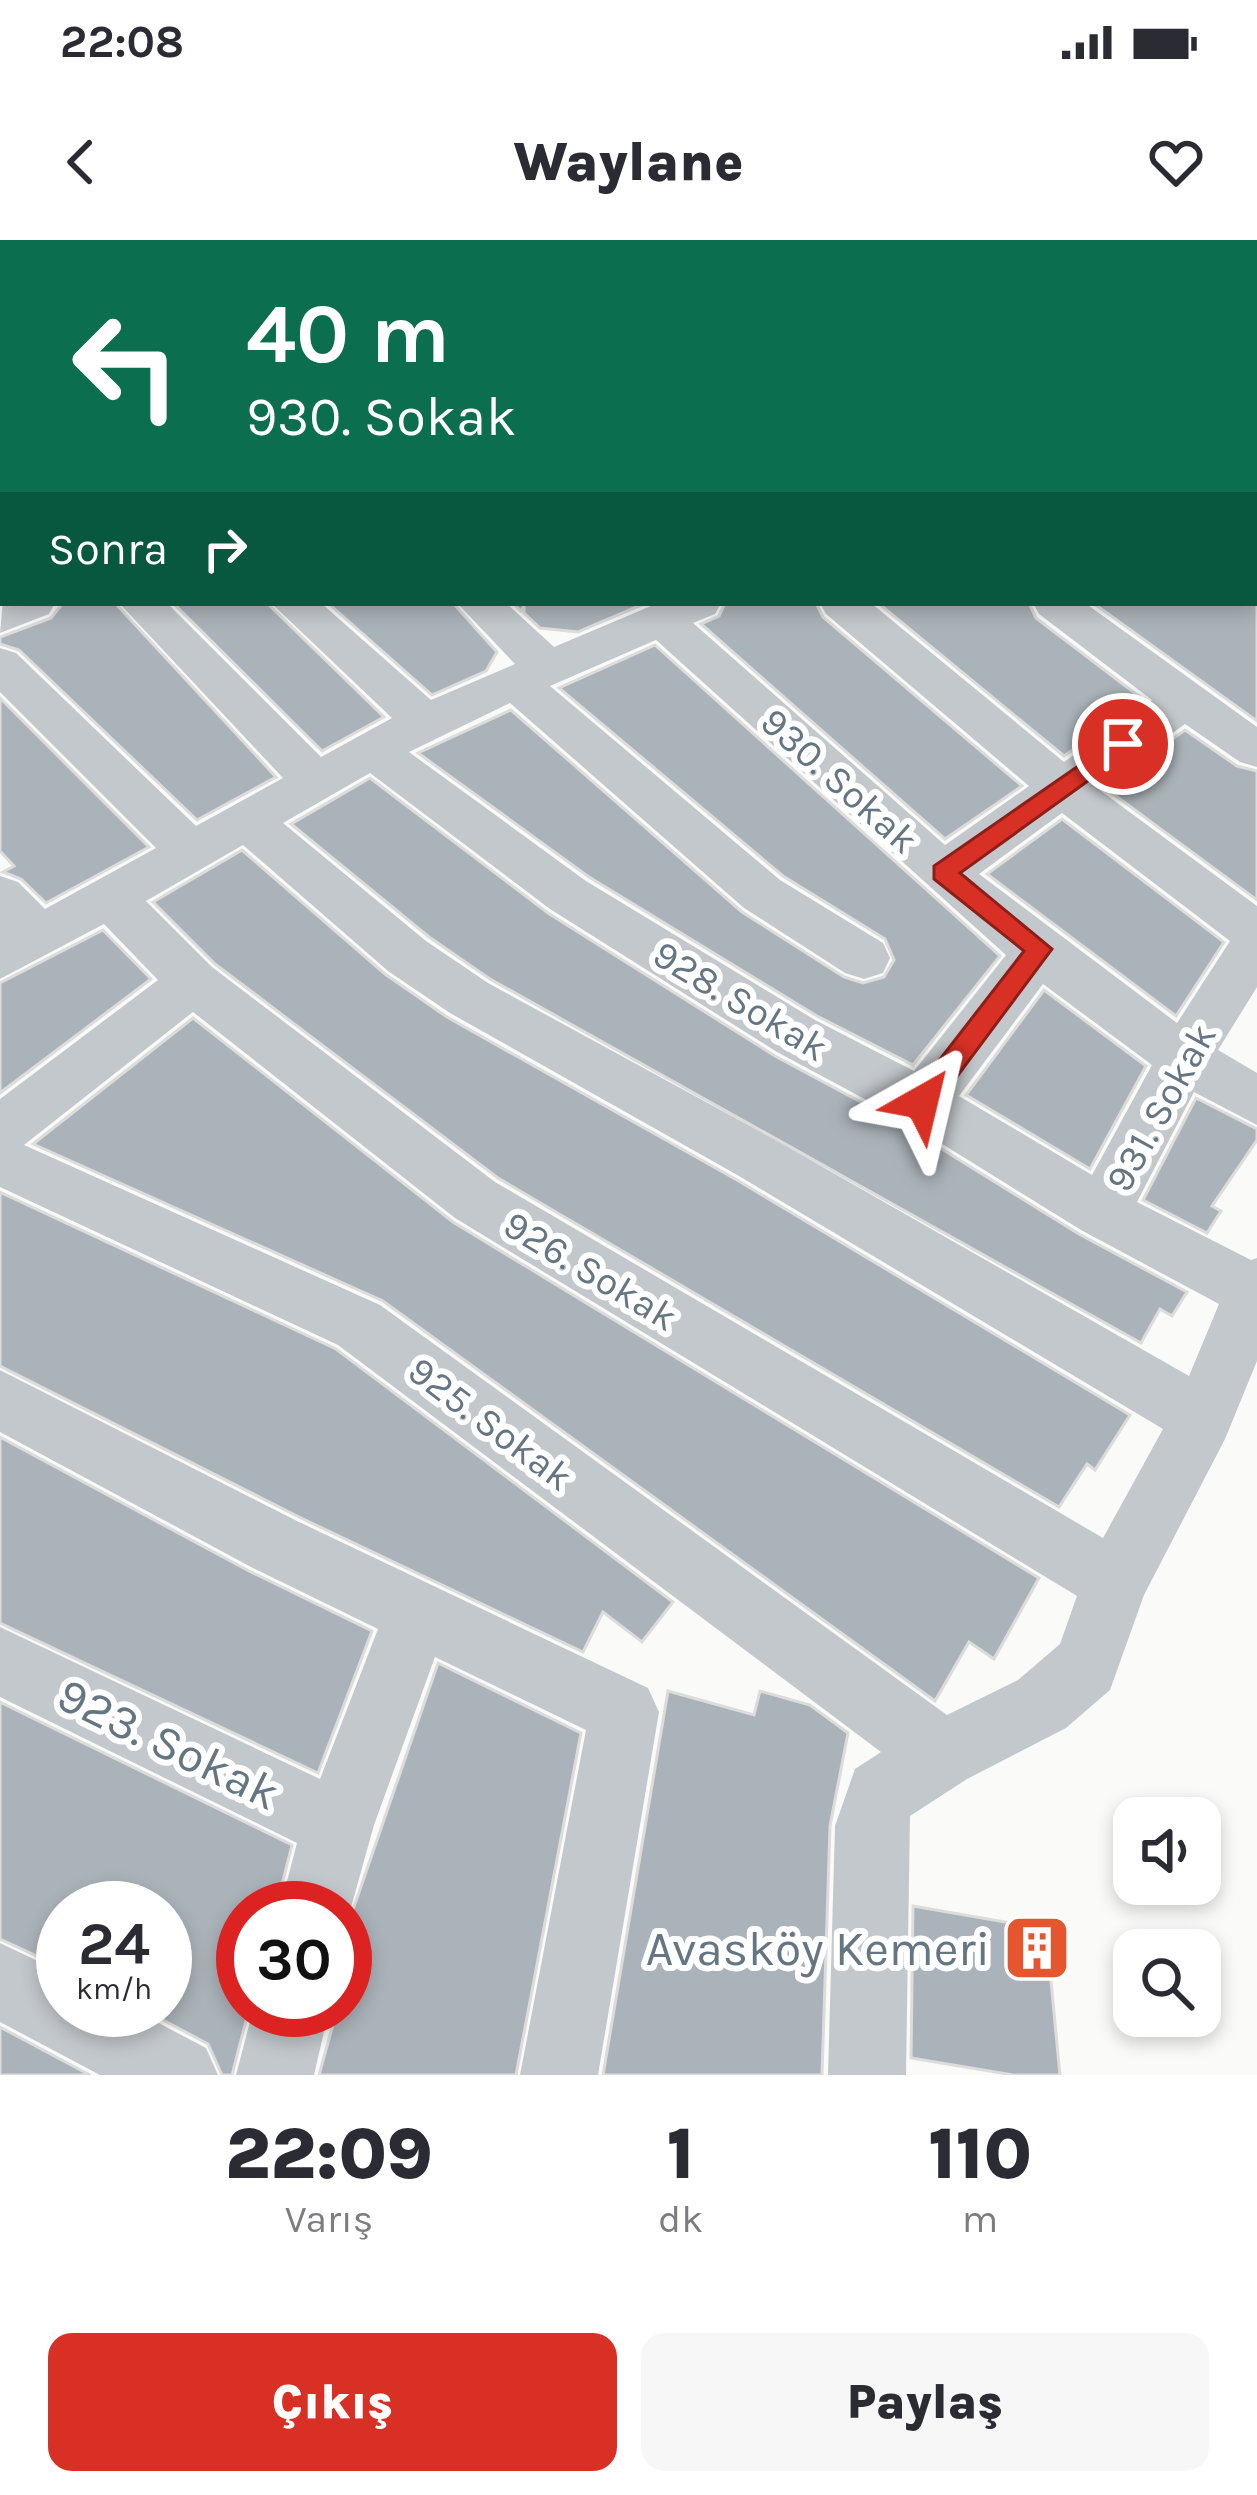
<!DOCTYPE html>
<html lang="tr">
<meta charset="utf-8">
<style>
:root{--surface:#fff;--page:#f7f7f7;--text:#2b2b33;--muted:#7c7c81;--accent:#d93025}
body{margin:0;font-family:Karla,sans-serif;background:var(--page);color:var(--text);height:100vh;display:flex;flex-direction:column;font-size:45px;white-space:nowrap}
*{box-sizing:border-box;margin:0}
p{font-size:39px;color:var(--muted)}
.icon{flex:none;width:66px;height:66px;fill:none;stroke:currentColor;stroke-width:2;stroke-linecap:round;stroke-linejoin:round}
.map{position:relative;height:1835px;overflow:hidden}
.details{display:flex;flex-direction:column;background:var(--surface);flex:1}
.details>*{flex:none}
.top-card{position:absolute;left:0px;top:0px;width:1257px;height:366px;box-shadow:0 6px 18px #0003;background:#0b6e4f;color:#fff;overflow:hidden}
.tools{position:absolute;left:1113px;top:1557px;display:grid;gap:24px}
.tools a{display:grid;place-items:center;width:108px;height:108px;border-radius:24px;background:var(--surface);box-shadow:0 6px 18px #0003;font-size:60px}
.speed{position:absolute;left:36px;top:1641px;display:flex;gap:24px;font-size:60px;font-weight:700;text-align:center}
.speed>*{display:grid;place-content:center;width:156px;height:156px;border-radius:50%;background:var(--surface);box-shadow:0 6px 18px #0003;line-height:1}
.speed small{font-size:30px;font-weight:400}
.speed .limit{border:18px solid #d22;background:#fff;color:#111}
.pin{position:absolute;display:grid;place-items:center;width:102px;height:102px;color:#fff;margin:-51px;border:6px solid #fff;border-radius:50%;box-shadow:0 3px 12px #0007}
.me{position:absolute;width:132px;margin:-66px;rotate:37deg;stroke-linejoin:round;filter:drop-shadow(0 0 9px #0008)}
.turn{display:flex;align-items:center;gap:42px;height:252px;padding:0 48px;font-size:54px}
.turn .icon{width:156px;height:156px;stroke-width:2.5}
.turn b{display:block;font-size:84px;line-height:102px}
.then{display:flex;align-items:center;height:114px;padding:0 48px;background:#0003;gap:24px;font-size:45px}
.eta{display:flex;justify-content:space-evenly;align-items:center;height:204px;text-align:center}
.eta b{font-size:72px;font-weight:800;line-height:84px}
.primary-button{display:flex;gap:24px;margin-top:auto;padding:24px 48px}
.primary-button a{flex:1;height:138px;border-radius:24px;background:var(--accent);color:#fff;font-size:48px;font-weight:800;line-height:138px;text-align:center}
.primary-button a+a{background:var(--page);color:var(--text)}
.status{display:flex;justify-content:space-between;align-items:center;height:84px;padding:0 60px;background:var(--surface);direction:ltr}
.status svg{height:33px;fill:currentColor}
header{display:flex;justify-content:space-between;align-items:center;height:156px;padding:0 48px;background:var(--surface);font-size:54px;font-weight:800}
.map>svg:first-child{display:block}
.building{fill:#aab3b9;stroke:#dcdcda;stroke-width:3}
.lines{fill:none;stroke-linecap:round;stroke-linejoin:round}
.minor{fill:#c3c8cc;fill-rule:evenodd}
.route{fill:#d93025;stroke:#8d1f18;stroke-width:3}
.labels{text-anchor:middle;stroke-width:12;stroke-linejoin:round;paint-order:stroke}
.street-label{font-size:39px;fill:#657683;stroke:#fff}
.near-street-label{font-size:48px;fill:#657683;stroke:#fff}
.near-poi-label{font-size:48px;fill:#657683;stroke:#fff;text-anchor:end}
</style>
<div class="status"><b>22:08</b><svg viewBox="0 0 49 12"><path d="M0 12V9h3v3zM5 12V6h3v6zM10 12V3h3v9zM15 12V0h3v12zM26 1h20v11H26zM47 4h2v5h-2z"/></svg></div>
<header><svg class="icon" aria-label="back" viewBox="0 0 24 24"><path d="M15 5l-7 7 7 7"/></svg>Waylane<svg class="icon" aria-label="heart" viewBox="0 0 24 24"><path d="M12 20l-8-8c-3-5 5-10 8-4 3-6 11-1 8 4z"/></svg></header>
<div class="map">
<svg width="1257" height="1835" viewBox="0 0 1257 1835">
<rect width="100%" height="100%" fill="#fafaf8"/>
<!-- building -->
<g class="building">
<path d="M 63,363 L 115,363 L 276,537 L 197,580 L 19,410 L 0,404 L 0,397 L 51,378 Z"/>
<path d="M 173,363 L 267,363 L 384,477 L 322,511 Z"/>
<path d="M 328,363 L 453,363 L 497,412 L 486,431 L 432,455 Z"/>
<path d="M 513,363 L 646,363 L 578,392 L 540,388 L 524,373 L 524,366 L 521,371 Z"/>
<path d="M 725,363 L 816,363 L 823,377 L 1022,546 L 945,599 L 701,384 L 719,376 Z"/>
<path d="M 878,363 L 1029,363 L 1036,378 L 1144,460 L 1064,516 Z"/>
<path d="M 1093,363 L 1257,363 L 1257,481 Z"/>
<path d="M 655,405 L 1000,716 L 913,825 L 817,776 L 589,637 L 418,513 L 511,470 L 742,672 L 844,737 L 863,743 L 884,737 L 894,720 L 885,699 L 783,636 L 559,448 Z"/>
<path d="M 0,458 L 149,607 L 46,663 L 21,639 L 3,632 L 14,626 L 0,611 Z"/>
<path d="M 1185,490 L 1237,526 L 1257,531 L 1257,660 L 1105,548 Z"/>
<path d="M 370,538 L 548,673 L 775,816 L 900,883 L 1079,994 L 1187,1052 L 1172,1076 L 1160,1069 L 1141,1103 L 490,739 L 429,697 L 291,584 Z"/>
<path d="M 1062,579 L 1224,702 L 1176,776 L 987,634 Z"/>
<path d="M 242,610 L 385,734 L 447,777 L 737,940 L 1130,1175 L 1095,1230 L 1087,1224 L 1059,1267 L 498,938 L 215,724 L 153,662 Z"/>
<path d="M 103,690 L 151,739 L 0,853 L 0,743 Z"/>
<path d="M 1044,750 L 1146,826 L 1090,929 L 966,855 Z"/>
<path d="M 193,778 L 453,982 L 1039,1338 L 994,1419 L 969,1402 L 935,1461 L 383,1061 L 33,904 Z"/>
<path d="M 1196,858 L 1257,889 L 1257,900 L 1212,966 L 1221,971 L 1207,993 L 1143,960 Z"/>
<path d="M 0,952 L 336,1109 L 673,1362 L 642,1402 L 603,1372 L 583,1412 L 299,1277 L 0,1126 Z"/>
<path d="M 0,1197 L 249,1331 L 372,1391 L 318,1533 L 0,1383 Z"/>
<path d="M 438,1423 L 581,1493 L 516,1835 L 319,1835 L 337,1770 L 345,1770 L 345,1693 Z"/>
<path d="M 668,1451 L 754,1475 L 760,1451 L 810,1465 L 848,1493 L 830,1586 L 822,1835 L 603,1835 Z"/>
<path d="M 0,1462 L 292,1605 L 276,1668 L 243,1668 L 243,1772 L 248,1773 L 232,1835 L 222,1835 L 208,1804 L 144,1770 L 165,1770 L 165,1668 L 63,1668 L 63,1728 L 0,1699 Z"/>
<path d="M 913,1666 L 1046,1689 L 1060,1835 L 1013,1835 L 911,1818 Z"/>
<path d="M 0,1787 L 90,1835 L 0,1835 Z"/>
</g>
<g class="lines">
<!-- minor -->
<g class="minor">
<path d="M 218,0 L 254,0 L 256,3 L 220,3 Z"/>
<path d="M 1107,0 L 1153,0 L 1155,3 L 1109,3 Z"/>
<path d="M 3,8 L 3,30 L 0,31 L 0,9 Z"/>
<rect x="1254" y="21" width="3" height="22"/>
<rect x="0" y="115" width="3" height="24"/>
<path d="M 1257,118 L 1257,142 L 1254,143 L 1254,119 Z"/>
<path d="M 1254,197 L 1257,198 L 1257,224 L 1254,223 Z"/>
<rect x="0" y="251" width="3" height="28"/>
<path d="M 1254,327 L 1257,328 L 1257,359 L 1254,358 Z"/>
<path d="M 3,359 L 3,363 L 55,363 L 49,374 L 0,393 Z"/>
<path d="M 119,363 L 167,363 L 321,517 L 392,478 L 271,363 L 321,363 L 431,460 L 515,424 L 457,363 L 506,363 L 554,407 L 658,363 L 721,363 L 715,374 L 693,383 L 945,605 L 1029,546 L 826,374 L 820,363 L 871,363 L 1064,522 L 1152,460 L 1039,374 L 1033,363 L 1085,363 L 1257,487 L 1257,527 L 1240,522 L 1185,484 L 1097,548 L 1257,666 L 1257,747 L 1218,810 L 1257,833 L 1257,885 L 1194,852 L 1137,962 L 1251,1020 L 1257,1018 L 1257,1121 L 1225,1199 L 1144,1355 L 1110,1450 L 1066,1488 L 967,1539 L 910,1576 L 906,1835 L 828,1835 L 835,1586 L 855,1529 L 881,1512 L 338,1105 L 0,947 L 0,859 L 158,740 L 104,684 L 0,739 L 0,636 L 18,642 L 45,669 L 156,608 L 0,452 L 0,408 L 16,413 L 196,586 L 283,538 ZM 656,400 L 1006,715 L 914,831 L 815,780 L 586,641 L 409,512 L 510,463 L 744,668 L 845,733 L 864,739 L 883,733 L 890,718 L 883,703 L 780,640 L 550,446 ZM 370,533 L 550,669 L 777,812 L 902,879 L 1081,990 L 1219,1064 L 1189,1136 L 779,902 L 488,743 L 426,701 L 283,583 ZM 1062,573 L 1230,701 L 1177,783 L 979,634 ZM 243,605 L 388,731 L 450,773 L 739,936 L 1163,1189 L 1103,1298 L 495,942 L 212,727 L 146,661 ZM 1043,744 L 1152,825 L 1092,935 L 959,856 ZM 193,772 L 455,978 L 1077,1356 L 1060,1404 L 1018,1440 L 947,1475 L 380,1065 L 24,905 Z"/>
<path d="M 0,1130 L 297,1281 L 648,1448 L 659,1472 L 598,1835 L 520,1835 L 586,1490 L 435,1417 L 374,1585 L 345,1689 L 345,1668 L 280,1668 L 297,1603 L 0,1457 L 0,1387 L 320,1539 L 378,1389 L 251,1327 L 0,1192 Z"/>
<path d="M 0,1703 L 63,1733 L 63,1770 L 134,1770 L 206,1808 L 218,1835 L 100,1835 L 0,1782 Z"/>
<path d="M 253,1770 L 329,1770 L 314,1835 L 236,1835 Z"/>
</g>
</g>
<!-- route -->
<path class="route" d="M 1123,495 L 1131,498 L 1131,510 L 960,633 L 1052,709 L 932,870 L 913,870 L 909,862 L 913,854 L 1024,711 L 934,639 L 934,626 Z"/>
<!-- icons -->
<defs>
<g id="building-square" transform="scale(3.45)"><rect x="-9" y="-9" width="18" height="18" rx="4" fill="#e4572e" stroke="#fff"/><path d="M-4-6H4V6H1V3H-1V6H-4ZM-2.5-4.3h1.7v1.8h-1.7ZM.8-4.3h1.7v1.8H.8ZM-2.5-1h1.7V.8h-1.7ZM.8-1h1.7V.8H.8Z" fill="#fff"/></g>
</defs>
<g fill-rule="evenodd">
<use href="#building-square" x="1037" y="1708"/>
</g>
<g class="labels">
<!-- street labels -->
<g class="street-label">
<text transform="translate(840 540) rotate(42)" y="14">930. Sokak</text>
<text transform="translate(741 760) rotate(31)" y="14">928. Sokak</text>
<text transform="translate(1160 867) rotate(-61)" y="14">931. Sokak</text>
<text transform="translate(591 1030) rotate(31)" y="14">926. Sokak</text>
<text transform="translate(491 1183) rotate(37)" y="14">925. Sokak</text>
</g>
<!-- near-street labels -->
<g class="near-street-label">
<text transform="translate(169 1503) rotate(26)" y="17">923. Sokak</text>
</g>
<!-- near-poi labels -->
<g class="near-poi-label">
<text x="990" y="1725">Avasköy Kemeri</text>
</g>
</g>
</svg>
<div class="tools">
<a><svg class="icon" aria-label="sound" viewBox="0 0 24 24"><path d="M4 9h4l5-4v14l-5-4H4zM17 9q2 3 0 6"/></svg></a>
<a><svg class="icon" aria-label="search" viewBox="0 0 24 24"><circle cx="10" cy="10" r="6"/><path d="M15 15l6 6"/></svg></a>
</div>
<div class="speed"><div>24<small>km/h</small></div><div class="limit">30</div></div>
<div class="pin" style="left:1123px;top:504px;background:#d93025"><svg class="icon" aria-label="arrive" viewBox="0 0 24 24"><path d="M6 21V4h12l-3 4 3 4H6"/></svg></div>
<svg class="me" style="left:922px;top:862px" viewBox="-20 -20 40 40"><path d="M0-17L14 15 0 8-14 15z" fill="#d93025" stroke="#fff" stroke-width="4"/></svg>
<div class="top-card">
<div class="turn"><svg class="icon" aria-label="left" viewBox="0 0 24 24"><path d="M17 20v-9H6M10 6l-5 5 5 5"/></svg><div><b>40 m</b>930. Sokak</div></div>
<div class="then">Sonra<svg class="icon" aria-label="right" viewBox="0 0 24 24"><path d="M7 20v-9h11M14 6l5 5-5 5"/></svg></div>
</div>
</div>
<section class="details">
<div class="eta">
<div><b>22:09</b><p>Varış</p></div>
<div><b>1</b><p>dk</p></div>
<div><b>110</b><p>m</p></div>
</div>
<div class="primary-button"><a>Çıkış</a><a>Paylaş</a></div>
</section>
